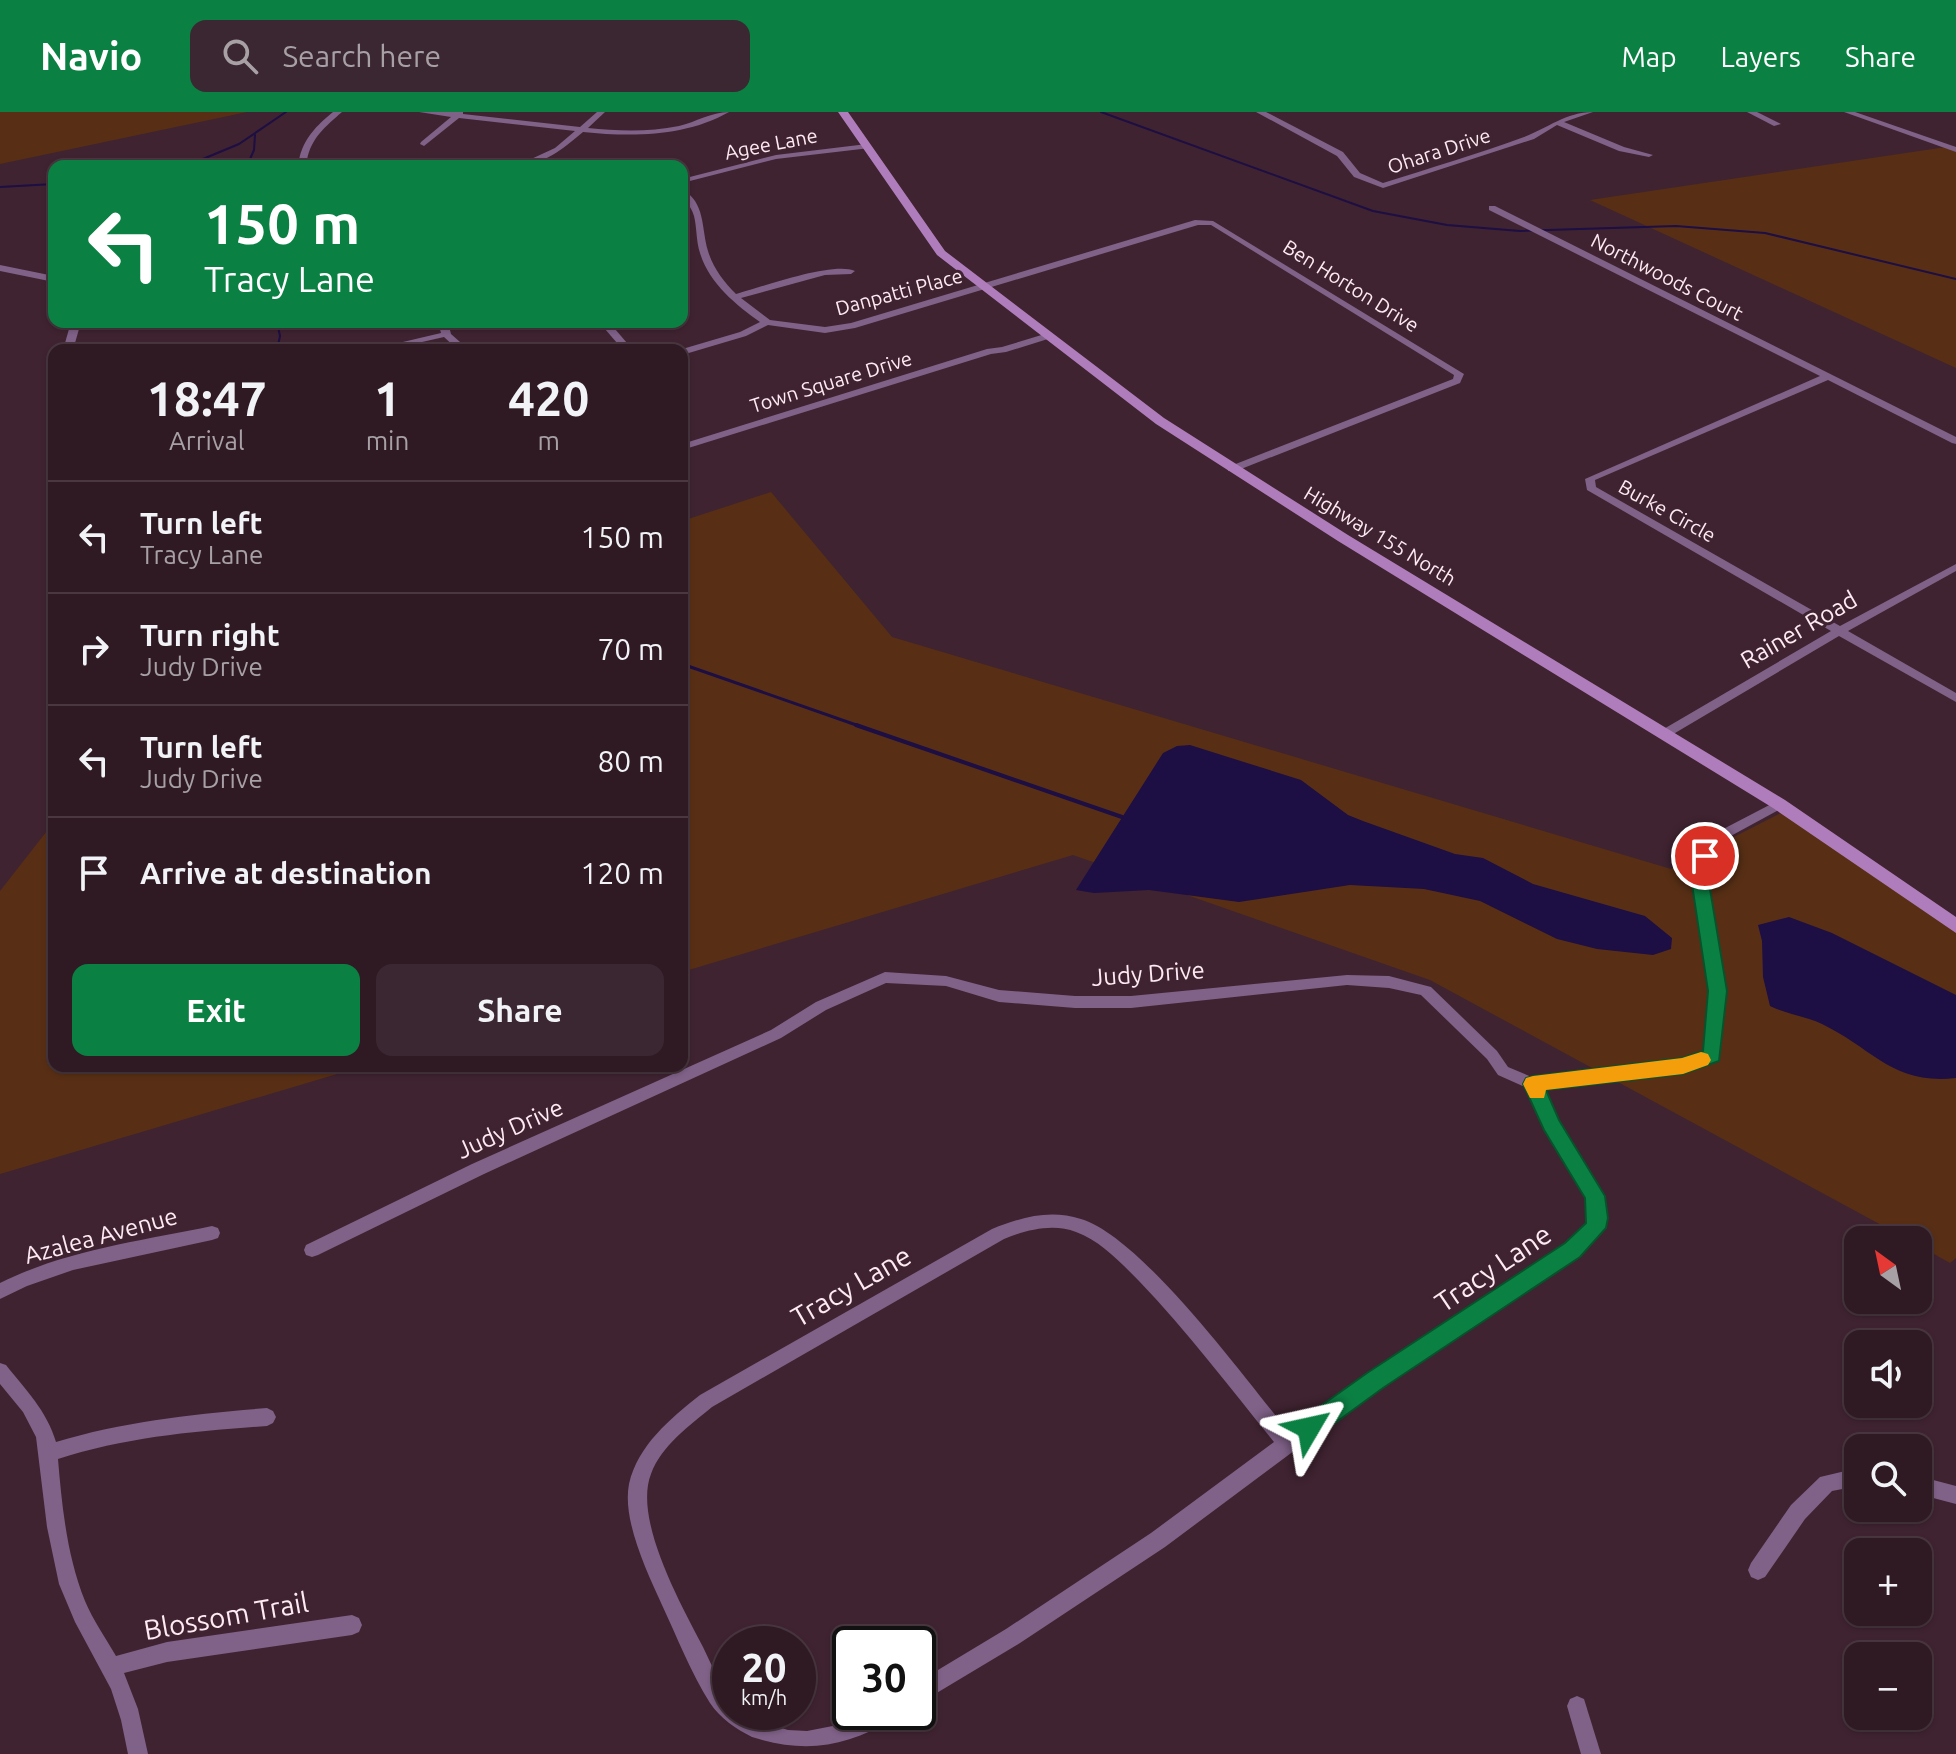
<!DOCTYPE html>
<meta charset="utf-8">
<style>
:root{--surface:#2f1a24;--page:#3b2731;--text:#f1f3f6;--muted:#a7a1a6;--line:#4a3841;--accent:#0b8043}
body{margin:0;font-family:Ubuntu,sans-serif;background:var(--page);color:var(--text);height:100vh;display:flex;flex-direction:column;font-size:30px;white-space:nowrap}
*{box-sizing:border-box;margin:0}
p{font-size:26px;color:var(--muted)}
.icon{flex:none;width:44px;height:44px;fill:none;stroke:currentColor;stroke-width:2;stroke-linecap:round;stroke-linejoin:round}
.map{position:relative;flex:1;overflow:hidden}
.drawer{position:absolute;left:48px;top:232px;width:640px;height:728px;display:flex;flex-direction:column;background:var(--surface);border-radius:16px;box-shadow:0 2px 6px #0004,0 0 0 2px var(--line)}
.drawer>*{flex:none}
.banner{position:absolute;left:48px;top:48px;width:640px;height:168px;border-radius:16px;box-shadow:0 2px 6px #0004,0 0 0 2px var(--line);background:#0b8043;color:#fff;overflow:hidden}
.needle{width:52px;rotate:327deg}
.buttons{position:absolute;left:1844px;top:1114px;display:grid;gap:16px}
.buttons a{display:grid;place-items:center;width:88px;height:88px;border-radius:16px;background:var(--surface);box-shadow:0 2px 6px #0004,0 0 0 2px var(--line);font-size:40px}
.speed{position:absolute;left:712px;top:1514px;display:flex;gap:16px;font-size:40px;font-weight:700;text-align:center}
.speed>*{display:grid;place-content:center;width:104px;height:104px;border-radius:50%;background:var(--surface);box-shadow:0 2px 6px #0004,0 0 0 2px var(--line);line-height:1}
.speed small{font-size:20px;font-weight:400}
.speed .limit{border:4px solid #111;border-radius:12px;background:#fff;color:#111}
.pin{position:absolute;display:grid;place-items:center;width:68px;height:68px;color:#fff;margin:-34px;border:4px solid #fff;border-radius:50%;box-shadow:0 2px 8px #0007}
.me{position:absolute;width:88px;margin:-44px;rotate:54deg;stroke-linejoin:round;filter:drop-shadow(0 0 6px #0008)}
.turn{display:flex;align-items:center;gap:28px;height:168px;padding:0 24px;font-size:36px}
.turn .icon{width:104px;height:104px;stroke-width:2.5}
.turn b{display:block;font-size:56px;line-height:68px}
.eta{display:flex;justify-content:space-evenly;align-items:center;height:136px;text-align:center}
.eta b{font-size:48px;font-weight:600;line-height:56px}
.primary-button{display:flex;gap:16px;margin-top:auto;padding:16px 24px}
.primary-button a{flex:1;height:92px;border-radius:16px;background:var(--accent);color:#fff;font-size:32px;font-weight:600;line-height:92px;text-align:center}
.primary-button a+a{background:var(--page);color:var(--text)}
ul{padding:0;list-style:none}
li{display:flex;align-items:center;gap:24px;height:112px;padding:0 24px;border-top:2px solid var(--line)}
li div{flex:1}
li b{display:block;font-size:30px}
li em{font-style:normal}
header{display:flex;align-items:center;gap:48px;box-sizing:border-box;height:112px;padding:0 40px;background:var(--accent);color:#fff}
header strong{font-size:38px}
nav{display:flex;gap:44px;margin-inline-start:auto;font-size:28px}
.search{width:560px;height:72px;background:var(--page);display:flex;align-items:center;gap:20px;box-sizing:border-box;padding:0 28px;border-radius:16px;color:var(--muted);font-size:30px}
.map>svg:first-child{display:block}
.green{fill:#582f15}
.water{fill:#1d0e44}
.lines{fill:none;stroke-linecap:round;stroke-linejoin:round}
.stream-far2{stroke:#1d0e44;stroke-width:2}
.stream-far1{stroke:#1d0e44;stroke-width:3}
.stream{stroke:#1d0e44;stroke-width:4}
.street{fill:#806188;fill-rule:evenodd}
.secondary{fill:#af7dbb;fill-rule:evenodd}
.route{fill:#0b8043;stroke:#07532c;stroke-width:2}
.slow{fill:#f59e0b}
.labels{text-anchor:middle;stroke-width:6;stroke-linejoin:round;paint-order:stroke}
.far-street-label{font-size:20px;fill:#feeaf2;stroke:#3f2330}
.street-label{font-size:24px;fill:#feeaf2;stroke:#3f2330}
.near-street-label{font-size:28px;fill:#feeaf2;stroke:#3f2330}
</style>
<header>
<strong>Navio</strong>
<div class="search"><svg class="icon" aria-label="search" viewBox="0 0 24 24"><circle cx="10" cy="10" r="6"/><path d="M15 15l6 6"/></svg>Search here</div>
<nav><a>Map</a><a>Layers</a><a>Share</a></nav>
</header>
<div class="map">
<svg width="1956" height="1642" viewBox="0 0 1956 1642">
<rect width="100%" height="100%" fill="#3f2330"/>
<!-- green -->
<g class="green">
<path d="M 0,0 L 247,0 L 0,52 Z"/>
<path d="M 1953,34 L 1956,35 L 1956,256 L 1590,88 Z"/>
<path d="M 771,380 L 892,525 L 1671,757 L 1781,701 L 1956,815 L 1956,1146 L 1950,1151 L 1918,1133 L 1918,1128 L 1909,1128 L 1430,868 L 1073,743 L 682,860 L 682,409 Z"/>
<path d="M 54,710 L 54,954 L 364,954 L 0,1062 L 0,779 Z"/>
</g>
<!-- water -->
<g class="water">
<path d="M 1190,633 L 1301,668 L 1348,703 L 1363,709 L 1455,742 L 1483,746 L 1533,772 L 1645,804 L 1672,826 L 1671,837 L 1653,843 L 1597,837 L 1557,827 L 1480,789 L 1424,777 L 1350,773 L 1239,790 L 1149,778 L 1094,781 L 1076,778 L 1163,641 L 1177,634 Z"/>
<path d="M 1789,805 L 1832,821 L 1956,883 L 1956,966 C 1892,973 1874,937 1822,912 C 1805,904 1786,902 1770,894 L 1763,865 L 1762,829 L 1758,813 Z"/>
</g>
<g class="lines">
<!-- stream-far2 -->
<g class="stream-far2">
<path d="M 1101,0 L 1373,99 L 1447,113 L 1520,119 L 1676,114 L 1765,121 L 1956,167"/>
<path d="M 186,54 L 239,32 L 286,0"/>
<path d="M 247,54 L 254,38 L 255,23"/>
<path d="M 0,75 L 54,72"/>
<path d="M 277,210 L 280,224 L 277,238"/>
</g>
<!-- stream-far1 -->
<path class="stream-far1" d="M 682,552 L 862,615"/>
<!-- stream -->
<path class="stream" d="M 856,613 L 1122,705"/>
<!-- street -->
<g class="street">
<path d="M 333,0 L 342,0 C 326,14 311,26 307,48 L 312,54 L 304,54 L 299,48 C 303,27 317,13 333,0 Z"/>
<path d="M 419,0 L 463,0 L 463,2 L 580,15 L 597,0 L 605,0 L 588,16 C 618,19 649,20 679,14 C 696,10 711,0 729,0 C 685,25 632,25 583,20 C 564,36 543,54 516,54 L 555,36 L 575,19 L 459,6 L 424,34 L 420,32 L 421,30 L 451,5 Z"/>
<path d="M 1256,0 L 1266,0 L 1343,40 L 1360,61 L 1383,71 C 1430,56 1478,42 1524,25 C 1548,16 1566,0 1593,0 L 1564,10 L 1624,35 L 1653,43 L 1649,45 L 1619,39 L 1557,13 L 1534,27 L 1383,76 L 1354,65 L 1337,44 Z"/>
<path d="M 1747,0 L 1757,0 L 1781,12 L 1774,14 Z"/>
<path d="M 1844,0 L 1855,0 L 1956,35 L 1956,40 Z"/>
<path d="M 867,32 L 870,32 L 870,36 L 776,47 L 682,71 L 682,67 L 776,43 Z"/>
<path d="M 682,77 C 706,91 701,116 708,139 C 713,156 724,170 736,182 C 762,175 833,149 855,159 L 851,162 L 825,163 L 741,186 L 770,208 L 825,215 L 851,211 L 1195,108 L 1213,109 L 1464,262 L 1460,271 L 1236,359 L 1228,359 L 1228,355 L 1453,267 L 1454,263 L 1224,121 L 1211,113 L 1198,113 L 855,216 L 825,221 L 768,213 L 746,224 L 682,243 L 682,238 L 679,238 L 740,220 L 760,210 C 736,193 709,171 700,141 C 696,129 697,116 694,104 C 691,93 682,87 682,77 Z"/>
<path d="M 1489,94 L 1495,94 L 1956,325 L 1956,332 L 1952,331 L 1828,268 L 1595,368 L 1596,375 L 1840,514 L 1956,452 L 1956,459 L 1848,519 L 1956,581 L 1956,590 L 1839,524 L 1670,624 L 1662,624 L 1660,621 L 1662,618 L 1831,519 L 1587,378 L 1585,367 L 1820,264 L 1489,98 Z"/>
<path d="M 0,153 L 54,164 L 54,170 L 0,159 Z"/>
<path d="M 71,210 L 81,210 L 73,238 L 63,238 Z"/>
<path d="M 438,210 L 448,210 L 451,222 L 469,238 L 458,238 L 444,225 L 387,238 L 369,238 L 441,221 Z"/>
<path d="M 599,210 L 609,210 L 633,238 L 623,238 Z"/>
<path d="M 1048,221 L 1053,224 L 1051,226 L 1006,240 L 991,242 L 682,338 L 682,332 L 987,237 L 1002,235 Z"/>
<path d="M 54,255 L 54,277 L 49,274 L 49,258 Z"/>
<path d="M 1779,688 L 1785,692 L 1784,695 L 1716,732 L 1705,759 L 1724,879 L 1719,920 L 1720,944 L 1718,948 L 1683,960 L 1543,977 L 1557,1009 L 1603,1084 L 1606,1106 L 1603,1116 L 1579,1143 L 1381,1274 L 1165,1435 L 1020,1531 L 925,1588 L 918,1591 L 918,1570 L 1006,1517 L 1151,1421 L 1274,1330 C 1230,1276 1188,1220 1139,1169 C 1121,1151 1101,1129 1076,1120 C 1053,1111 1026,1118 1004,1127 L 712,1295 C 690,1313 661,1334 651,1362 C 633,1408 682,1494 703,1535 C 711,1551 718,1570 730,1584 L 730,1600 L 749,1600 L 772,1613 L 788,1618 L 807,1619 L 843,1612 L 867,1600 L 897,1600 L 894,1607 C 845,1635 806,1642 752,1625 C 736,1617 720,1606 710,1591 C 691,1561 677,1525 662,1493 C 647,1460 622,1408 629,1372 C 638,1333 670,1307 700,1283 L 992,1117 C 1022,1105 1050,1097 1081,1107 C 1143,1126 1245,1267 1289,1320 L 1369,1262 L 1567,1133 L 1588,1112 L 1590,1106 L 1587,1085 L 1546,1017 L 1527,976 L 1498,963 L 1487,947 L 1421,883 L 1389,876 L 1347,873 L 1131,896 L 1075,896 L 999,890 L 946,874 L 886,871 L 826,898 L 781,926 L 484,1062 L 318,1143 L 312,1145 L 306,1143 L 304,1138 L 306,1133 L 472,1052 L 771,918 L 816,890 L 885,860 L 946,864 L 999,878 L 1075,884 L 1131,884 L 1347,863 L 1389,864 L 1431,875 L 1497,939 L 1508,955 L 1534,966 L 1683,948 L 1705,941 L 1705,920 L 1710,879 L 1691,759 L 1706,726 Z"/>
<path d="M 212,1114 L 218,1116 L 220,1121 L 218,1126 L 212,1128 L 73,1158 L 27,1174 L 0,1187 L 0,1171 C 66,1138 141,1129 212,1114 Z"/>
<path d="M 0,1251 L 6,1253 C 26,1278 47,1299 56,1330 C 125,1309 195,1302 267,1296 L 273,1299 L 276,1305 L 273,1311 L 267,1314 C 196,1319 126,1325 58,1347 C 62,1395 67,1444 85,1489 C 93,1508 105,1525 116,1544 L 167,1530 L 352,1503 L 359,1506 L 362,1513 L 359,1520 L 352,1523 L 167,1550 L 124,1561 L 138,1597 L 148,1642 L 128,1642 L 121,1608 L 111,1577 L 75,1510 L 59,1472 L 47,1415 L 36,1325 L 23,1300 L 0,1272 Z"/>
<path d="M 1858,1356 L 1858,1374 L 1832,1379 L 1805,1407 L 1765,1465 L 1758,1468 L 1751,1465 L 1748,1458 L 1751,1451 L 1791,1393 L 1820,1365 Z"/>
<path d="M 1918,1364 L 1956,1374 L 1956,1392 L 1918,1382 Z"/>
<path d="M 1577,1584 L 1584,1587 L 1601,1642 L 1581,1642 L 1567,1594 L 1570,1587 Z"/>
</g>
<!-- secondary -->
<path class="secondary" d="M 838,0 L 848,0 L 945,139 L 1164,306 L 1348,423 L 1785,688 L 1956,805 L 1956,821 L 1773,696 L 1338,429 L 1156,312 L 937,143 Z"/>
</g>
<!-- route -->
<path class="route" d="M 1705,737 L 1713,744 L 1707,759 L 1727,879 L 1719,949 L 1683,962 L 1546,978 L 1559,1008 L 1605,1084 L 1608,1106 L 1606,1116 L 1580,1145 L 1383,1276 L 1317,1324 L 1309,1327 L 1301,1324 L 1297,1316 L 1301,1308 L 1367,1261 L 1565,1131 L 1586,1111 L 1585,1086 L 1544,1018 L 1523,972 L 1526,966 L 1533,964 L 1682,946 L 1703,939 L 1708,879 L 1690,759 L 1699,739 Z"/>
<!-- slow -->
<path class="slow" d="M 1701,940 L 1708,942 L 1711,948 L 1708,953 L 1683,962 L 1546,978 L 1544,986 L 1530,986 L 1523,972 L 1526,966 L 1533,964 L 1682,946 Z"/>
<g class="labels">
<!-- far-street labels -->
<g class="far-street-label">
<text transform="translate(771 32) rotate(-11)" y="7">Agee Lane</text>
<text transform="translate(1439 39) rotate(-18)" y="7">Ohara Drive</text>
<text transform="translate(1667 165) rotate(27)" y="7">Northwoods Court</text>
<text transform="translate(1351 174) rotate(32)" y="7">Ben Horton Drive</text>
<text transform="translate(899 180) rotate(-15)" y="7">Danpatti Place</text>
<text transform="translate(831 270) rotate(-17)" y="7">Town Square Drive</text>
<text transform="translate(1667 399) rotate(29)" y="7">Burke Circle</text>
<text transform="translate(1380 424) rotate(31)" y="7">Highway 155 North</text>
</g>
<!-- street labels -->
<g class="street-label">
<text transform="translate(1799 518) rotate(-30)" y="8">Rainer Road</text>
<text transform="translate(1148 862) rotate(-4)" y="8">Judy Drive</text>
<text transform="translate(510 1017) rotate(-24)" y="8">Judy Drive</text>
<text transform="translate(101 1124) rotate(-15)" y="8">Azalea Avenue</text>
</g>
<!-- near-street labels -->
<g class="near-street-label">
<text transform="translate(1493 1156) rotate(-34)" y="10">Tracy Lane</text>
<text transform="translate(851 1174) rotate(-30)" y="10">Tracy Lane</text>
<text transform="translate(226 1504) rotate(-10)" y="10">Blossom Trail</text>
</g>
</g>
</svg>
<div class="buttons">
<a><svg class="needle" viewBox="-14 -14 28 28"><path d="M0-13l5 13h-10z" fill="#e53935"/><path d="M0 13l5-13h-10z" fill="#a7a1a6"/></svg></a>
<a><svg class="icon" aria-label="sound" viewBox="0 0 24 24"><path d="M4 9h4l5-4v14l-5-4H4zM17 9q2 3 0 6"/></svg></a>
<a><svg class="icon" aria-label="search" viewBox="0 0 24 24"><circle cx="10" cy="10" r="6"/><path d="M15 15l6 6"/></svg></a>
<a>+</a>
<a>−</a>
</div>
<div class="speed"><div>20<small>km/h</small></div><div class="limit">30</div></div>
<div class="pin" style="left:1705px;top:744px;background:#d93025"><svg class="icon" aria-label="arrive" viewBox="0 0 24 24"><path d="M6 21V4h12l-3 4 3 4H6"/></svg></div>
<svg class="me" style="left:1309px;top:1316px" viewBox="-20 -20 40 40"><path d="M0-17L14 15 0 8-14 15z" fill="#0b8043" stroke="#fff" stroke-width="4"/></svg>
<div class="banner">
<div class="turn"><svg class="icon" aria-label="left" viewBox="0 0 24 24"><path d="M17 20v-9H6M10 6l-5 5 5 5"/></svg><div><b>150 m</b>Tracy Lane</div></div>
</div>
<section class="drawer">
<div class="eta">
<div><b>18:47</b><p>Arrival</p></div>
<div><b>1</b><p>min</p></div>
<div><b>420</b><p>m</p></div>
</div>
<ul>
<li><svg class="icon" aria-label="left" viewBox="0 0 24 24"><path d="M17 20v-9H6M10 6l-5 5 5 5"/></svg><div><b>Turn left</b><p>Tracy Lane</p></div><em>150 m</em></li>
<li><svg class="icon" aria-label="right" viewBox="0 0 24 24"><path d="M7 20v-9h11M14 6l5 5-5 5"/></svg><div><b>Turn right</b><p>Judy Drive</p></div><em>70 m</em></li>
<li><svg class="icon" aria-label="left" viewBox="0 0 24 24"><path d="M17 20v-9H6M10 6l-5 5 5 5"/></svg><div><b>Turn left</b><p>Judy Drive</p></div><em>80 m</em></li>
<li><svg class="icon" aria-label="arrive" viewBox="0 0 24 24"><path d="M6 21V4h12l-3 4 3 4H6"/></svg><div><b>Arrive at destination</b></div><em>120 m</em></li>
</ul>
<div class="primary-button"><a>Exit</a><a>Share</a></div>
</section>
</div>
